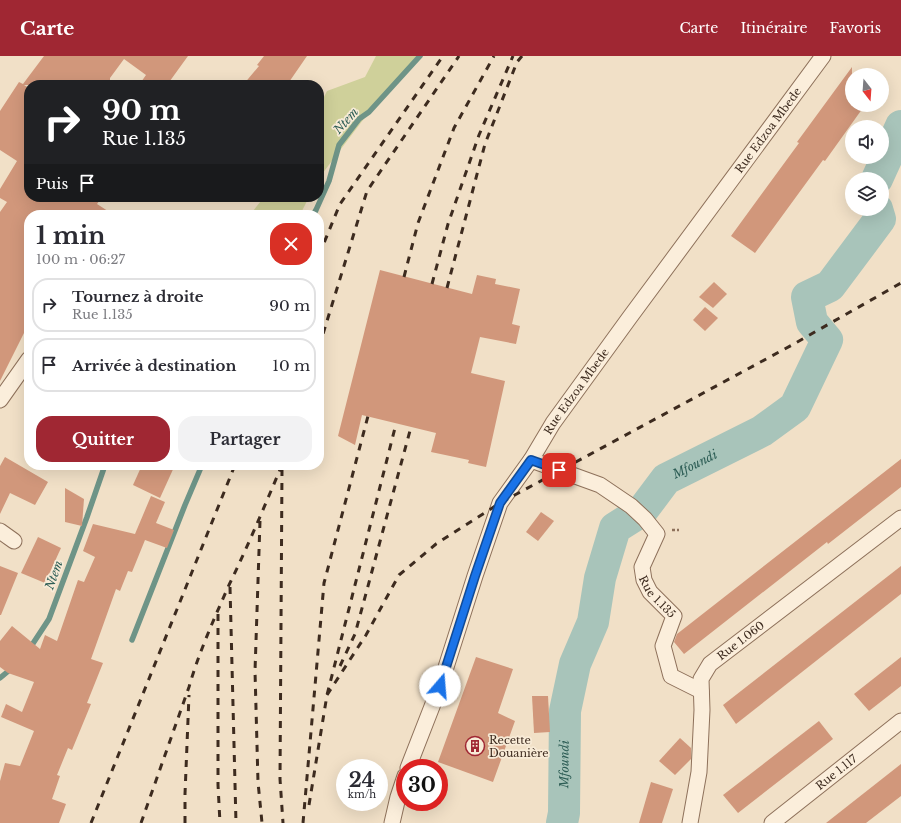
<!DOCTYPE html>
<html lang="fr">
<meta charset="utf-8">
<style>
:root{--surface:#fff;--page:#f2f2f3;--text:#2b2b33;--muted:#7c7c81;--line:#e1e1e2;--accent:#a02733}
body{margin:0;font-family:"Libre Baskerville",serif;background:var(--page);color:var(--text);height:100vh;display:flex;flex-direction:column;font-size:15px;white-space:nowrap}
*{box-sizing:border-box;margin:0}
p{font-size:13px;color:var(--muted)}
.icon{flex:none;width:22px;height:22px;fill:none;stroke:currentColor;stroke-width:2;stroke-linecap:round;stroke-linejoin:round}
.map{position:relative;flex:1;overflow:hidden}
.sheet{position:absolute;left:24px;top:154px;width:300px;height:260px;display:flex;flex-direction:column;background:var(--surface);border-radius:16px;box-shadow:0 4px 16px #0002}
.sheet>*{flex:none}
.hud{position:absolute;left:24px;top:24px;width:300px;height:122px;border-radius:16px;box-shadow:0 4px 16px #0002;background:#202124;color:#fff;overflow:hidden}
.needle{width:26px;rotate:163deg}
.controls{position:absolute;left:845px;top:12px;display:grid;gap:8px}
.controls a{display:grid;place-items:center;width:44px;height:44px;border-radius:50%;background:var(--surface);box-shadow:0 4px 16px #0002;font-size:20px}
.speed{position:absolute;left:336px;top:703px;display:flex;gap:8px;font-size:20px;font-weight:700;text-align:center}
.speed>*{display:grid;place-content:center;width:52px;height:52px;border-radius:50%;background:var(--surface);box-shadow:0 4px 16px #0002;line-height:1}
.speed small{font-size:10px;font-weight:400}
.speed .limit{border:6px solid #d22;background:#fff;color:#111}
.pin{position:absolute;display:grid;place-items:center;width:34px;height:34px;color:#fff;margin:-17px;border-radius:8px;box-shadow:0 2px 6px #0006}
.me{position:absolute;width:44px;margin:-22px;rotate:18deg;stroke-linejoin:round;filter:drop-shadow(0 0 3px #0008)}
.turn{display:flex;align-items:center;gap:14px;height:84px;padding:0 12px;font-size:18px}
.turn .icon{width:52px;height:52px;stroke-width:2.5}
.turn b{display:block;font-size:28px;line-height:34px}
.then{display:flex;align-items:center;height:38px;padding:0 12px;background:#0003;gap:8px;font-size:15px}
.round{display:grid;place-items:center;flex:none;width:42px;height:42px;border-radius:16px;background:var(--page)}
.headline{display:flex;align-items:center;justify-content:space-between;height:68px;padding:0 12px}
h1{font-size:24px;font-weight:700;line-height:30px}
.action{display:flex;gap:8px;margin-top:auto;padding:8px 12px}
.action a{flex:1;height:46px;border-radius:16px;background:var(--accent);color:#fff;font-size:16px;font-weight:700;line-height:46px;text-align:center}
.action a+a{background:var(--page);color:var(--text)}
ul{padding:0;list-style:none}
li{display:flex;align-items:center;gap:12px;height:54px;margin:0 8px 6px;padding:0 4px;border:2px solid var(--line);border-radius:16px}
li div{flex:1}
li b{display:block;font-size:15px}
li em{font-style:normal}
header{display:flex;align-items:center;gap:24px;box-sizing:border-box;height:56px;padding:0 20px;background:var(--accent);color:#fff}
header strong{font-size:19px}
nav{display:flex;gap:22px;margin-inline-start:auto;font-size:14px}
.map>svg:first-child{display:block}
.green{fill:#cfd09a}
.lines{fill:none;stroke-linecap:round;stroke-linejoin:round}
.stream{stroke:#6e9487;stroke-width:5.5}
.river{stroke:#a8c4ba;stroke-width:32}
.building{fill:#d1977b}
.street-casing{stroke:#8e715b;stroke-width:17}
.path{stroke:#8e715b;stroke-width:2.5;stroke-dasharray:3 2;stroke-linecap:butt}
.street{stroke:#fbeedb;stroke-width:15}
.rail{stroke:#3d2b1f;stroke-width:3;stroke-dasharray:7 7;stroke-linecap:butt}
.route-casing{stroke:#114b97;stroke-width:10}
.route{stroke:#1a73e8;stroke-width:7}
.labels{text-anchor:middle;stroke-width:3.5;stroke-linejoin:round;paint-order:stroke}
.street-label{font-size:11px;fill:#3d2b1f;stroke:#f8ebd7}
.poi-label{font-size:11px;fill:#3d2b1f;stroke:#f8ebd7;text-anchor:start}
.water-label{font-size:12px;font-style:italic;fill:#2e5e56;stroke:#f8ebd7}
</style>
<header>
<strong>Carte</strong>
<nav><a>Carte</a><a>Itinéraire</a><a>Favoris</a></nav>
</header>
<div class="map">
<svg width="901" height="767" viewBox="0 0 901 767">
<rect width="100%" height="100%" fill="#f1e0c7"/>
<!-- green -->
<g class="green">
<path d="M 376,0 L 420,0 L 369,56 L 319,122 L 319,51 L 327,35 L 365,21 Z"/>
<path d="M 264,141 L 309,141 L 300,159 L 250,159 Z"/>
</g>
<g class="lines">
<!-- stream -->
<g class="stream">
<path d="M 313,159 L 316,154 L 329,125 L 339,89 L 359,63 L 369,56 L 420,0"/>
<path d="M 132,584 L 185,449 L 202,409"/>
<path d="M 30,592 L 49,563 L 87,461 L 105,409"/>
<path d="M 0,622 L 12,612"/>
</g>
<!-- river -->
<g class="river">
<path d="M 877,123 L 901,70"/>
<path id="s1" d="M 562,767 L 564,757 L 565,655 L 575,608 L 593,566 L 600,522 L 615,472 L 642,455 L 666,423 L 762,375 L 795,351 L 827,284 L 812,266 L 807,241 L 830,230 L 880,163 L 877,153"/>
</g>
</g>
<!-- building -->
<g class="building">
<path d="M 44,0 L 188,0 L 167,29 L 139,29 L 146,19 L 124,3 L 110,22 L 110,29 L 24,29 L 29,32 L 29,141 L 102,141 L 97,148 L 114,159 L 29,159 L 29,267 L 0,325 L 0,156 L 7,146 L 0,142 L 0,133 L 17,105 L 0,94 L 0,55 L 19,26 L 23,28 Z"/>
<path d="M 264,0 L 307,0 L 287,29 L 243,29 L 259,10 L 257,9 Z"/>
<path d="M 852,11 L 852,49 L 865,49 L 825,105 L 823,104 L 755,197 L 731,180 L 799,87 L 797,86 Z"/>
<path d="M 380,214 L 472,238 L 477,219 L 496,223 L 495,228 L 520,233 L 512,268 L 520,270 L 516,288 L 480,281 L 471,317 L 505,325 L 486,411 L 468,407 L 469,404 L 431,396 L 436,377 L 362,359 L 355,389 L 338,380 Z"/>
<path d="M 714,226 L 727,238 L 713,252 L 699,241 Z"/>
<path d="M 705,251 L 718,262 L 705,275 L 693,264 Z"/>
<path d="M 5,401 L 48,426 L 35,449 L 10,437 L 0,458 L 0,410 Z"/>
<path d="M 901,403 L 901,431 L 828,488 L 827,486 L 684,598 L 674,586 L 677,578 Z"/>
<path d="M 142,409 L 175,409 L 160,442 L 133,429 Z"/>
<path d="M 65,432 L 84,443 L 82,470 L 65,466 Z"/>
<path d="M 151,440 L 165,446 L 156,467 L 174,474 L 167,492 L 145,484 L 132,516 L 128,515 L 120,535 L 116,533 L 91,603 L 103,607 L 87,647 L 91,648 L 72,694 L 68,692 L 57,719 L 60,720 L 52,743 L 66,748 L 59,767 L 0,767 L 0,725 L 5,707 L 20,710 L 34,675 L 1,661 L 6,648 L 22,656 L 34,626 L 8,617 L 0,611 L 0,585 L 12,570 L 40,593 L 45,579 L 57,585 L 78,524 L 84,526 L 95,501 L 83,495 L 93,468 L 135,478 Z"/>
<path d="M 541,456 L 554,465 L 538,485 L 526,476 Z"/>
<path d="M 38,481 L 61,492 L 45,527 L 21,517 Z"/>
<path d="M 0,510 L 18,517 L 1,559 L 0,559 Z"/>
<path d="M 901,510 L 901,538 L 736,668 L 723,649 Z"/>
<path d="M 476,601 L 513,613 L 498,657 L 515,665 L 493,726 L 438,706 Z"/>
<path d="M 901,601 L 901,630 L 869,655 L 854,638 Z"/>
<path d="M 532,640 L 548,640 L 550,676 L 534,677 Z"/>
<path d="M 819,665 L 833,683 L 738,757 L 723,739 Z"/>
<path d="M 680,682 L 691,692 L 691,703 L 675,719 L 659,705 Z"/>
<path d="M 901,708 L 901,740 L 866,767 L 826,767 Z"/>
<path d="M 651,726 L 673,733 L 662,767 L 639,767 Z"/>
</g>
<g class="lines">
<!-- street casing -->
<g class="street-casing">
<g id="street">
<path d="M 0,344 L 29,303"/>
<path id="s2" d="M 531,404 L 600,429 L 631,450 L 645,463 L 657,478 L 642,511 L 644,524 L 650,536 L 674,560 L 663,590 L 671,620 L 701,635"/>
<path d="M 0,475 L 14,485"/>
<path id="s3" d="M 408,712 L 440,630 L 475,520 L 500,447 L 531,404 L 553,367 L 630,261 L 823,0"/>
<path d="M 392,767 L 398,741 L 405,720"/>
<path id="s4" d="M 690,767 L 699,716 L 702,654 L 701,623 L 710,608 L 901,462"/>
<path id="s5" d="M 772,767 L 901,665"/>
</g>
</g>
<!-- path -->
<path class="path" d="M 672,474 L 679,474"/>
<!-- street -->
<use href="#street" class="street"/>
<!-- rail -->
<g class="rail">
<path d="M 319,199 L 340,148 L 443,0"/>
<path d="M 404,221 L 418,167 L 454,72 L 494,0"/>
<path d="M 432,228 L 448,168 L 479,79 L 513,0"/>
<path d="M 447,232 L 485,88 L 517,6 L 522,0"/>
<path d="M 319,291 L 367,135 L 459,0"/>
<path d="M 282,413 L 280,723 L 283,767"/>
<path d="M 260,465 L 255,615 L 258,726 L 262,767"/>
<path d="M 230,531 L 236,767"/>
<path d="M 218,558 L 218,729 L 220,767"/>
<path d="M 340,610 L 355,578 L 411,371"/>
<path d="M 327,639 L 366,579 L 399,519 L 436,488 L 500,447 L 792,289 L 901,227"/>
<path d="M 309,749 L 327,639 L 396,368"/>
<path d="M 91,767 L 235,409"/>
<path d="M 141,767 L 189,631 C 199,596 214,563 229,529 C 248,490 265,449 282,409"/>
<path d="M 185,767 L 185,738 L 189,639"/>
<path d="M 303,767 L 324,527 L 368,360"/>
</g>
</g>
<g class="lines">
<!-- route casing -->
<g class="route-casing">
<path id="route" d="M 440,630 L 475,520 L 500,447 L 531,404 L 559,414"/>
</g>
<!-- route -->
<use href="#route" class="route"/>
</g>
<!-- icons -->
<defs>
<g id="building-ring" transform="scale(1)"><circle r="9.5" fill="#f8ebd7" stroke="#a02733" stroke-width="1.5"/><path d="M-4-6H4V6H1V3H-1V6H-4ZM-2.5-4.3h1.7v1.8h-1.7ZM.8-4.3h1.7v1.8H.8ZM-2.5-1h1.7V.8h-1.7ZM.8-1h1.7V.8H.8Z" fill="#a02733"/></g>
</defs>
<g fill-rule="evenodd">
<use href="#building-ring" x="475" y="690"/>
</g>
<g class="labels">
<!-- street labels -->
<g class="street-label">
<text dy="4" stroke="none"><textPath href="#s3" startOffset="740">Rue Edzoa Mbede</textPath></text>
<text dy="4" stroke="none"><textPath href="#s3" startOffset="416">Rue Edzoa Mbede</textPath></text>
<text dy="4" stroke="none"><textPath href="#s2" startOffset="220">Rue 1.135</textPath></text>
<text dy="4" stroke="none"><textPath href="#s4" startOffset="201">Rue 1.060</textPath></text>
<text dy="4" stroke="none"><textPath href="#s5" startOffset="82">Rue 1.117</textPath></text>
</g>
<!-- poi labels -->
<g class="poi-label">
<text x="489" y="688">Recette<tspan x="489" dy="13">Douanière</tspan></text>
</g>
<!-- water labels -->
<g class="water-label">
<text transform="translate(346 65) rotate(-48)" y="4">Ntem</text>
<text dy="4" stroke="none"><textPath href="#s1" startOffset="407">Mfoundi</textPath></text>
<text transform="translate(54 519) rotate(-70)" y="4">Ntem</text>
<text dy="4" stroke="none"><textPath href="#s1" startOffset="59">Mfoundi</textPath></text>
</g>
</g>
</svg>
<div class="controls">
<a><svg class="needle" viewBox="-14 -14 28 28"><path d="M0-13l5 13h-10z" fill="#e53935"/><path d="M0 13l5-13h-10z" fill="#7c7c81"/></svg></a>
<a><svg class="icon" aria-label="sound" viewBox="0 0 24 24"><path d="M4 9h4l5-4v14l-5-4H4zM17 9q2 3 0 6"/></svg></a>
<a><svg class="icon" aria-label="layers" viewBox="0 0 24 24"><path d="M12 4l9 5-9 5-9-5zM3 14l9 5 9-5"/></svg></a>
</div>
<div class="speed"><div>24<small>km/h</small></div><div class="limit">30</div></div>
<div class="pin" style="left:559px;top:414px;background:#d93025"><svg class="icon" aria-label="arrive" viewBox="0 0 24 24"><path d="M6 21V4h12l-3 4 3 4H6"/></svg></div>
<svg class="me" style="left:440px;top:630px" viewBox="-20 -20 40 40"><circle r="19" fill="#fff"/><path d="M0-13L10 11 0 6-10 11z" fill="#1a73e8"/></svg>
<div class="hud">
<div class="turn"><svg class="icon" aria-label="right" viewBox="0 0 24 24"><path d="M7 20v-9h11M14 6l5 5-5 5"/></svg><div><b>90 m</b>Rue 1.135</div></div>
<div class="then">Puis<svg class="icon" aria-label="arrive" viewBox="0 0 24 24"><path d="M6 21V4h12l-3 4 3 4H6"/></svg></div>
</div>
<section class="sheet">
<div class="headline"><div><h1>1 min</h1><p>100 m · 06:27</p></div><a class="round" style="background:#d93025;color:#fff"><svg class="icon" aria-label="close" viewBox="0 0 24 24"><path d="M6 6l12 12M18 6L6 18"/></svg></a></div>
<ul>
<li><svg class="icon" aria-label="right" viewBox="0 0 24 24"><path d="M7 20v-9h11M14 6l5 5-5 5"/></svg><div><b>Tournez à droite</b><p>Rue 1.135</p></div><em>90 m</em></li>
<li><svg class="icon" aria-label="arrive" viewBox="0 0 24 24"><path d="M6 21V4h12l-3 4 3 4H6"/></svg><div><b>Arrivée à destination</b></div><em>10 m</em></li>
</ul>
<div class="action"><a>Quitter</a><a>Partager</a></div>
</section>
</div>
